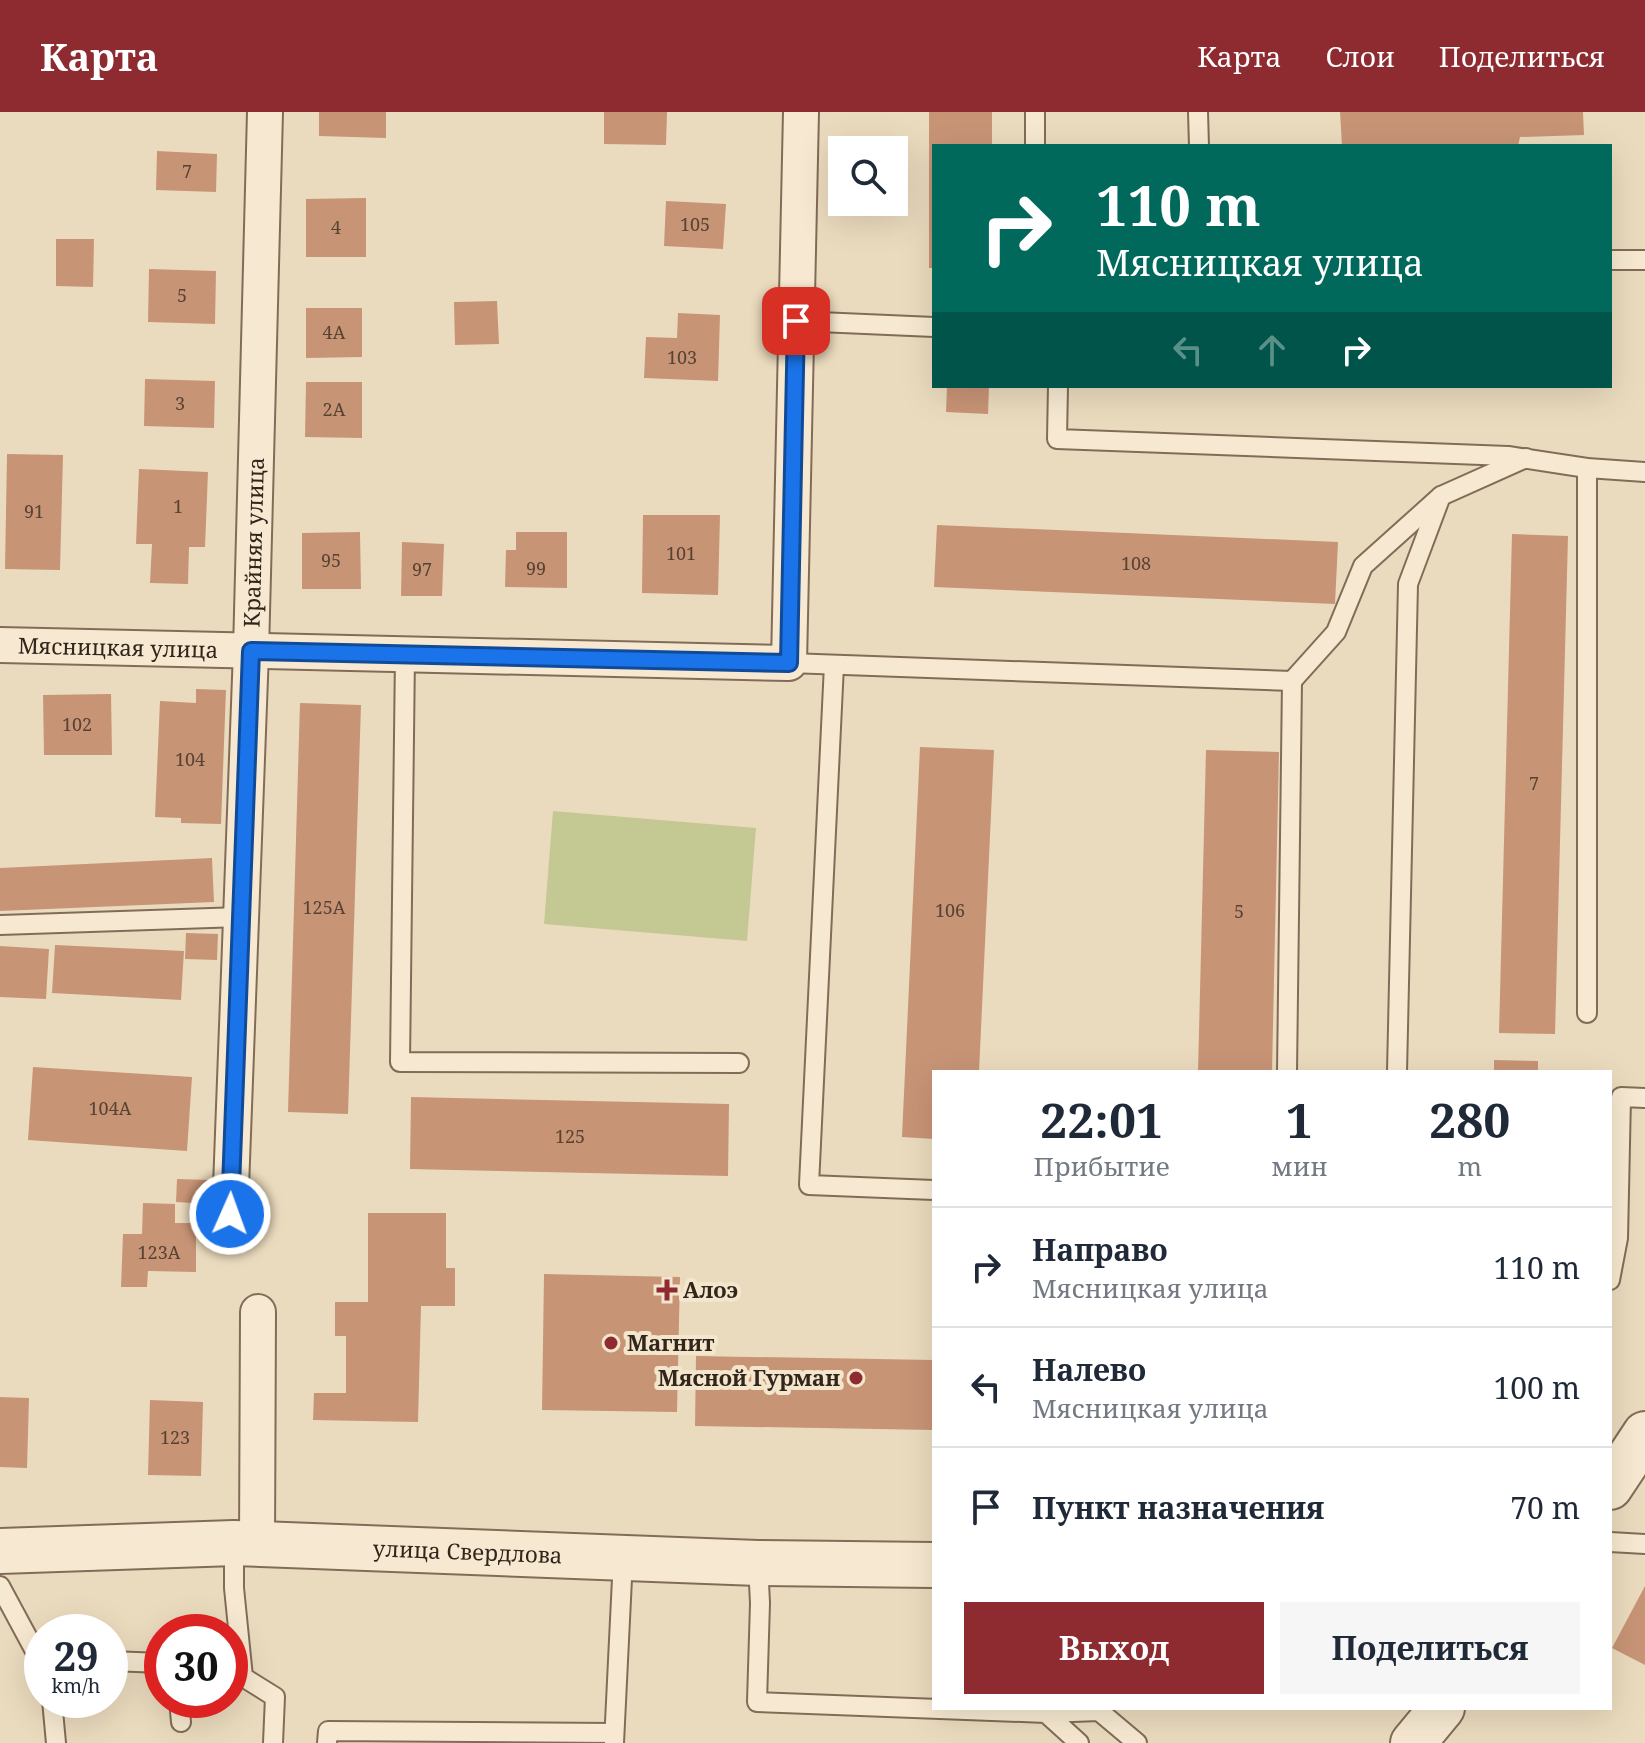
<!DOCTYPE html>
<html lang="ru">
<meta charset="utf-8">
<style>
:root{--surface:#fff;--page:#f6f6f7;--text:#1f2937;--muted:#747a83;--line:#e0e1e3;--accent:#8e2b31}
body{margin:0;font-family:"Noto Serif",serif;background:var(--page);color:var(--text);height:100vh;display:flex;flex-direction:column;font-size:30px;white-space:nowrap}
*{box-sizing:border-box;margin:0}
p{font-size:26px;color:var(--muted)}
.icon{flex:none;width:44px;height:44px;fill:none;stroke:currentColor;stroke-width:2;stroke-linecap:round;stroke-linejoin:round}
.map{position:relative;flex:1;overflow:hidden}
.side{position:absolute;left:932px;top:958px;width:680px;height:640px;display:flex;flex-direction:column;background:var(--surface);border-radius:0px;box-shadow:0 8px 32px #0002}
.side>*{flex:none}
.banner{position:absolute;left:932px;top:32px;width:680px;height:244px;border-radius:0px;box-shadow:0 8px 32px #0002;background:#00695c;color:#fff;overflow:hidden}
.tools{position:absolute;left:828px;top:24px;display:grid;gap:16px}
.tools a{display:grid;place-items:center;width:80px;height:80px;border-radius:0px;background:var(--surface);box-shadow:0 8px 32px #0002;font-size:40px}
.speed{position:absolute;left:24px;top:1502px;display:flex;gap:16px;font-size:40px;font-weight:700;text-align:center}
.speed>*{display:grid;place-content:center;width:104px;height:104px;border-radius:50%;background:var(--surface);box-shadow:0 8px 32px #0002;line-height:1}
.speed small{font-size:20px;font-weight:400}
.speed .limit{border:12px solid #d22;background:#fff;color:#111}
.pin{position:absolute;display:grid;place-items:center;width:68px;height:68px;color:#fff;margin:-34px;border-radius:16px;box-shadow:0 4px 12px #0006}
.me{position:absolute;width:88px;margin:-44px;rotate:2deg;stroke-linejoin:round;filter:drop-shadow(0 0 6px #0008)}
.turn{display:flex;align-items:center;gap:28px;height:168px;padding:0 32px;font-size:36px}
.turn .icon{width:104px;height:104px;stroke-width:2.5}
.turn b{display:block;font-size:56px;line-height:68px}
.lanes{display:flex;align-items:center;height:76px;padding:0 32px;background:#0003;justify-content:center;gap:40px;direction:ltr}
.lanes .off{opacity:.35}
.eta{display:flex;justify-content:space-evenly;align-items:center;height:136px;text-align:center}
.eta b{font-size:48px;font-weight:700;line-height:56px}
.action{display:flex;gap:16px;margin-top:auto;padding:16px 32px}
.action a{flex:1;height:92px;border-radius:0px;background:var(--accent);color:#fff;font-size:32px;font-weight:700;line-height:92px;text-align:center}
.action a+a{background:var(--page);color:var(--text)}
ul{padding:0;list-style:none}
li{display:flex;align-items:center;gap:24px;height:120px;padding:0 32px;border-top:2px solid var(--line)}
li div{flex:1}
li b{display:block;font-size:30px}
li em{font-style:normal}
header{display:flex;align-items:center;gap:48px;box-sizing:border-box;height:112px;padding:0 40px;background:var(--accent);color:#fff}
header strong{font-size:38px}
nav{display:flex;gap:44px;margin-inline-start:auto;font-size:28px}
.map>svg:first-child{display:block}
.green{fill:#c4c893}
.building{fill:#c89476}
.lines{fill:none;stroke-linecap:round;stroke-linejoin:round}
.service-casing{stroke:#826c58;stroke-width:22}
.minor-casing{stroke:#826c58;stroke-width:38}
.tertiary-casing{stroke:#826c58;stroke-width:48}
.service{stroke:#f7e9d1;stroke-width:18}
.minor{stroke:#f7e9d1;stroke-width:34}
.tertiary{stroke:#f7e9d1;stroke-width:44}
.route-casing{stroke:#114b97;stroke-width:20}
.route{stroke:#1a73e8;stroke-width:14}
.poi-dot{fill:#8e2b31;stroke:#f3e6cd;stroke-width:3}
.labels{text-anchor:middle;stroke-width:8;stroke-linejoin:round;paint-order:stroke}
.number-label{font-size:18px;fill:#584232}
.street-label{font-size:22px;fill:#32261c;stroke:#f3e6cd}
.poi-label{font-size:22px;font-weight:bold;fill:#32261c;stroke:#f3e6cd;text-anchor:start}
</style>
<header>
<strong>Карта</strong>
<nav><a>Карта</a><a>Слои</a><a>Поделиться</a></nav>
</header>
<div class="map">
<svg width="1645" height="1631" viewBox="0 0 1645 1631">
<rect width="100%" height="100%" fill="#ebdbbe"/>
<!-- green -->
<path class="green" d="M 553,699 L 756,716 L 747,829 L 544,812 Z"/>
<!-- building -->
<g class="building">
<path d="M 319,0 L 386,0 L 386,26 L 319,24 Z"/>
<path d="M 604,0 L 667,0 L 666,33 L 604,32 Z"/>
<path d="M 929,0 L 992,0 L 992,34 L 934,34 L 934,156 L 929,156 Z"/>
<path d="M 1340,0 L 1583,0 L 1584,23 L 1520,25 L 1518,34 L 1342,34 Z"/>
<path d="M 157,39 L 217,42 L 216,80 L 156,78 Z"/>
<path d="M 366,86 L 366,145 L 306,145 L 306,87 Z"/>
<path d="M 666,89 L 726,92 L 723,137 L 664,134 Z"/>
<path d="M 56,127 L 94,127 L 93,175 L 56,174 Z"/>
<path d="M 149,157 L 216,159 L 215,212 L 148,210 Z"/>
<path d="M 497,189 L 499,232 L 455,233 L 454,190 Z"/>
<path d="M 306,196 L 362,196 L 362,245 L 306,246 Z"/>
<path d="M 678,201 L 720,203 L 718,269 L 644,266 L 646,225 L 677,226 Z"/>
<path d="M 145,267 L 215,269 L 214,316 L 144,314 Z"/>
<path d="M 306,270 L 362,270 L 362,326 L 305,325 Z"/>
<path d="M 947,274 L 989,274 L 988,302 L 946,300 Z"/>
<path d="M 7,342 L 63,343 L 60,458 L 5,457 Z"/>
<path d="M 139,357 L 208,360 L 205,435 L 189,435 L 188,472 L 150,471 L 152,432 L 136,432 Z"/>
<path d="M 643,403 L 720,403 L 718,483 L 642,481 Z"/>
<path d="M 937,413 L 1338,430 L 1335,492 L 934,475 Z"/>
<path d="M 360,420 L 361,477 L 302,477 L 302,421 Z"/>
<path d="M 516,420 L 567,420 L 567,476 L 505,475 L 506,438 L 516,438 Z"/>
<path d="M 1512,422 L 1568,424 L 1555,922 L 1499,921 Z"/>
<path d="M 402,430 L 444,432 L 442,484 L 401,484 Z"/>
<path d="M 196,577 L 226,578 L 221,712 L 181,711 L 181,706 L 155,705 L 160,589 L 196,591 Z"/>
<path d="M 111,582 L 112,643 L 44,643 L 43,583 Z"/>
<path d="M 300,591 L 361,593 L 348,1002 L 288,1000 Z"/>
<path d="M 920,635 L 994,638 L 979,960 L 934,960 L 934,1027 L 902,1025 Z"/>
<path d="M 1206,638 L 1279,640 L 1272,960 L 1198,960 Z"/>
<path d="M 212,746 L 214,790 L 0,799 L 0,756 Z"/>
<path d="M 186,821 L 218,822 L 217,848 L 185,847 Z"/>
<path d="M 55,833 L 184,839 L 181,888 L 52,881 Z"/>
<path d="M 0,834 L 49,837 L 46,887 L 0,885 Z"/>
<path d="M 1494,948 L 1538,949 L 1538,960 L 1494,960 Z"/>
<path d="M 33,955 L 192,965 L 187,1039 L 28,1028 Z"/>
<path d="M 411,985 L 729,992 L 728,1064 L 410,1057 Z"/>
<path d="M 177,1067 L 209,1068 L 208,1092 L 176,1090 Z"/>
<path d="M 143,1091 L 175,1092 L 175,1111 L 196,1111 L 196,1160 L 148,1159 L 147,1175 L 121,1175 L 123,1122 L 142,1122 Z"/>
<path d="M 368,1101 L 446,1101 L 446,1156 L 455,1156 L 455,1194 L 421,1194 L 418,1310 L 313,1308 L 314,1281 L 346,1281 L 346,1224 L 335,1224 L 335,1190 L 368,1190 Z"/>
<path d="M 544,1162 L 680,1165 L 677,1300 L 542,1298 Z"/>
<path d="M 696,1244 L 934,1248 L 934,1318 L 695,1314 Z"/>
<path d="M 0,1285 L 29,1286 L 27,1356 L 0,1355 Z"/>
<path d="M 150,1288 L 203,1290 L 201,1364 L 148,1363 Z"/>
<path d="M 1645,1474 L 1645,1553 L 1612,1536 Z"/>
</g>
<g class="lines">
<!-- service casing -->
<g class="service-casing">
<g id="service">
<path d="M 1198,0 L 1199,34"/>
<path d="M 1035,34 L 1035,0"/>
<path d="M 1610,148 L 1645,148"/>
<path d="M 796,209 L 934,215"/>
<path d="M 1058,274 L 1057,327 L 1508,344 L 1587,356 L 1645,360"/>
<path d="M 1587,356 L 1587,901"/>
<path d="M 405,543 L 400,950 L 739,951"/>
<path d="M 789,551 L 1292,569 L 1336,520 L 1363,454 L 1441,384"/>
<path d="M 834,553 L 809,1073 L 934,1078"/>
<path d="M 0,813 L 241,805"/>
<path d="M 1287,960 L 1292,569"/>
<path d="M 1397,960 L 1408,472 L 1441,384 L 1526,346"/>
<path d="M 1610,1168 L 1618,1126 L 1621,985 L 1645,986"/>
<path d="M 1610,1430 L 1645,1432"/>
<path d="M 234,1431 L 234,1476 L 243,1565 L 275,1585 L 273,1631"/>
<path d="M 758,1451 L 760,1491 L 757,1590 L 1046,1601 L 1079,1631"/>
<path d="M 0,1474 L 42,1552"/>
<path d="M 110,1549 L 162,1551"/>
<path d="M 52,1588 L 56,1631"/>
<path d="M 179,1588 L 181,1610"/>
<path d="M 1046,1601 L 1099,1599 L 1137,1631"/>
<path d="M 327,1631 L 328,1619 L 614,1621"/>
<path d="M 614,1631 L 623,1446"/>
</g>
</g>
<!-- minor casing -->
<g class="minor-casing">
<g id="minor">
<path id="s1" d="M 0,533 L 789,551 L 801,0"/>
<path id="s2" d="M 230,1102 L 251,539 L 265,0"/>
<path d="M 257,1433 L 258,1200"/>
</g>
</g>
<!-- tertiary casing -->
<g class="tertiary-casing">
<g id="tertiary">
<path d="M 1610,1375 L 1645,1322"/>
<path id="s3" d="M 0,1439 L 234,1431 L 758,1451 L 934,1453"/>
<path d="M 1413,1631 L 1442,1596"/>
</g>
</g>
<!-- service -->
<use href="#service" class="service"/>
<!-- minor -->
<use href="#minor" class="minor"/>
<!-- tertiary -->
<use href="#tertiary" class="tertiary"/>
</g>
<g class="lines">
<!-- route casing -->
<g class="route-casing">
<path id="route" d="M 230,1102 L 251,539 L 789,551 L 796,209"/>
</g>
<!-- route -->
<use href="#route" class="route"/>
</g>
<!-- markers -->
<g class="poi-dot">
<path d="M663 1166h8v8h8v8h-8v8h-8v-8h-8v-8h8z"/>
<circle cx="611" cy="1231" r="8"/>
<circle cx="856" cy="1266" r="8"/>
</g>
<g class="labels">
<!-- number labels -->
<g class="number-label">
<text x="187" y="66">7</text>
<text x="695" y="119">105</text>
<text x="336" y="122">4</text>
<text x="182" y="190">5</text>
<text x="334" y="227">4А</text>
<text x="682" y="252">103</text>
<text x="180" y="298">3</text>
<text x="334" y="304">2А</text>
<text x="178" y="401">1</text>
<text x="34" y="406">91</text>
<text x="681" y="448">101</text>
<text x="331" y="455">95</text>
<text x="1136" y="458">108</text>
<text x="536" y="463">99</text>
<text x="422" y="464">97</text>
<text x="77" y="619">102</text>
<text x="190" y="654">104</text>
<text x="1534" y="678">7</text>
<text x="324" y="802">125А</text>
<text x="950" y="805">106</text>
<text x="1239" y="806">5</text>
<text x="110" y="1003">104А</text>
<text x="570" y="1031">125</text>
<text x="159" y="1147">123А</text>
<text x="175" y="1332">123</text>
</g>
<!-- street labels -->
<g class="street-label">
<text dy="8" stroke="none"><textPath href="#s2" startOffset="672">Крайняя улица</textPath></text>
<text dy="8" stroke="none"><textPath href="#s1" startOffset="118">Мясницкая улица</textPath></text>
<text dy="8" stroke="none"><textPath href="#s3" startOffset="468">улица Свердлова</textPath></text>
</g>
<!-- poi labels -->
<g class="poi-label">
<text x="683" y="1186">Алоэ</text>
<text x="627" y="1239">Магнит</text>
<text x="840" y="1274" text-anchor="end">Мясной Гурман</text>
</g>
</g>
</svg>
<div class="tools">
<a><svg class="icon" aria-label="search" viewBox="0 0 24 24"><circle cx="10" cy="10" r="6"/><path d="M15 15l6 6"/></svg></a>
</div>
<div class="speed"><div>29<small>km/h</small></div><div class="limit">30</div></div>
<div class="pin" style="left:796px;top:209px;background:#d93025"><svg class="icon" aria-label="arrive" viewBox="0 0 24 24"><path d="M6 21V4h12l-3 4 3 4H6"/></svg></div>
<svg class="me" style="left:230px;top:1102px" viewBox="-20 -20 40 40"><circle r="17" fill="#1a73e8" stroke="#fff" stroke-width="3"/><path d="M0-11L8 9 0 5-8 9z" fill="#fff"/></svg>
<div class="banner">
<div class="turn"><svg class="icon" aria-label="right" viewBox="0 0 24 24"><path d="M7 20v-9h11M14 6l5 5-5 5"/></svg><div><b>110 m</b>Мясницкая улица</div></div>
<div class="lanes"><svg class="icon off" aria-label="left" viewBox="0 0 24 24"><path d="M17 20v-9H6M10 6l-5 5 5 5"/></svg><svg class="icon off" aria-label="ahead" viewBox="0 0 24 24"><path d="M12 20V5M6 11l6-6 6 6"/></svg><svg class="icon" aria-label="right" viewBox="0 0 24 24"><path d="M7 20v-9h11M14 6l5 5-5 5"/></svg></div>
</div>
<section class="side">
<div class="eta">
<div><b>22:01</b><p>Прибытие</p></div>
<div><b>1</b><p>мин</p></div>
<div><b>280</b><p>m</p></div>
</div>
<ul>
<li><svg class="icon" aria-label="right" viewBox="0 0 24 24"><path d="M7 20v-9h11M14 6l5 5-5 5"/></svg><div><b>Направо</b><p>Мясницкая улица</p></div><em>110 m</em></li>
<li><svg class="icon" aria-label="left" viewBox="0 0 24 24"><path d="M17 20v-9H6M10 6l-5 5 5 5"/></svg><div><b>Налево</b><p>Мясницкая улица</p></div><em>100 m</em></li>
<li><svg class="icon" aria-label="arrive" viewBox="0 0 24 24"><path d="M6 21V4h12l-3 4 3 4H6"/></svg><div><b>Пункт назначения</b></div><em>70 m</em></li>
</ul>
<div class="action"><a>Выход</a><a>Поделиться</a></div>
</section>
</div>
